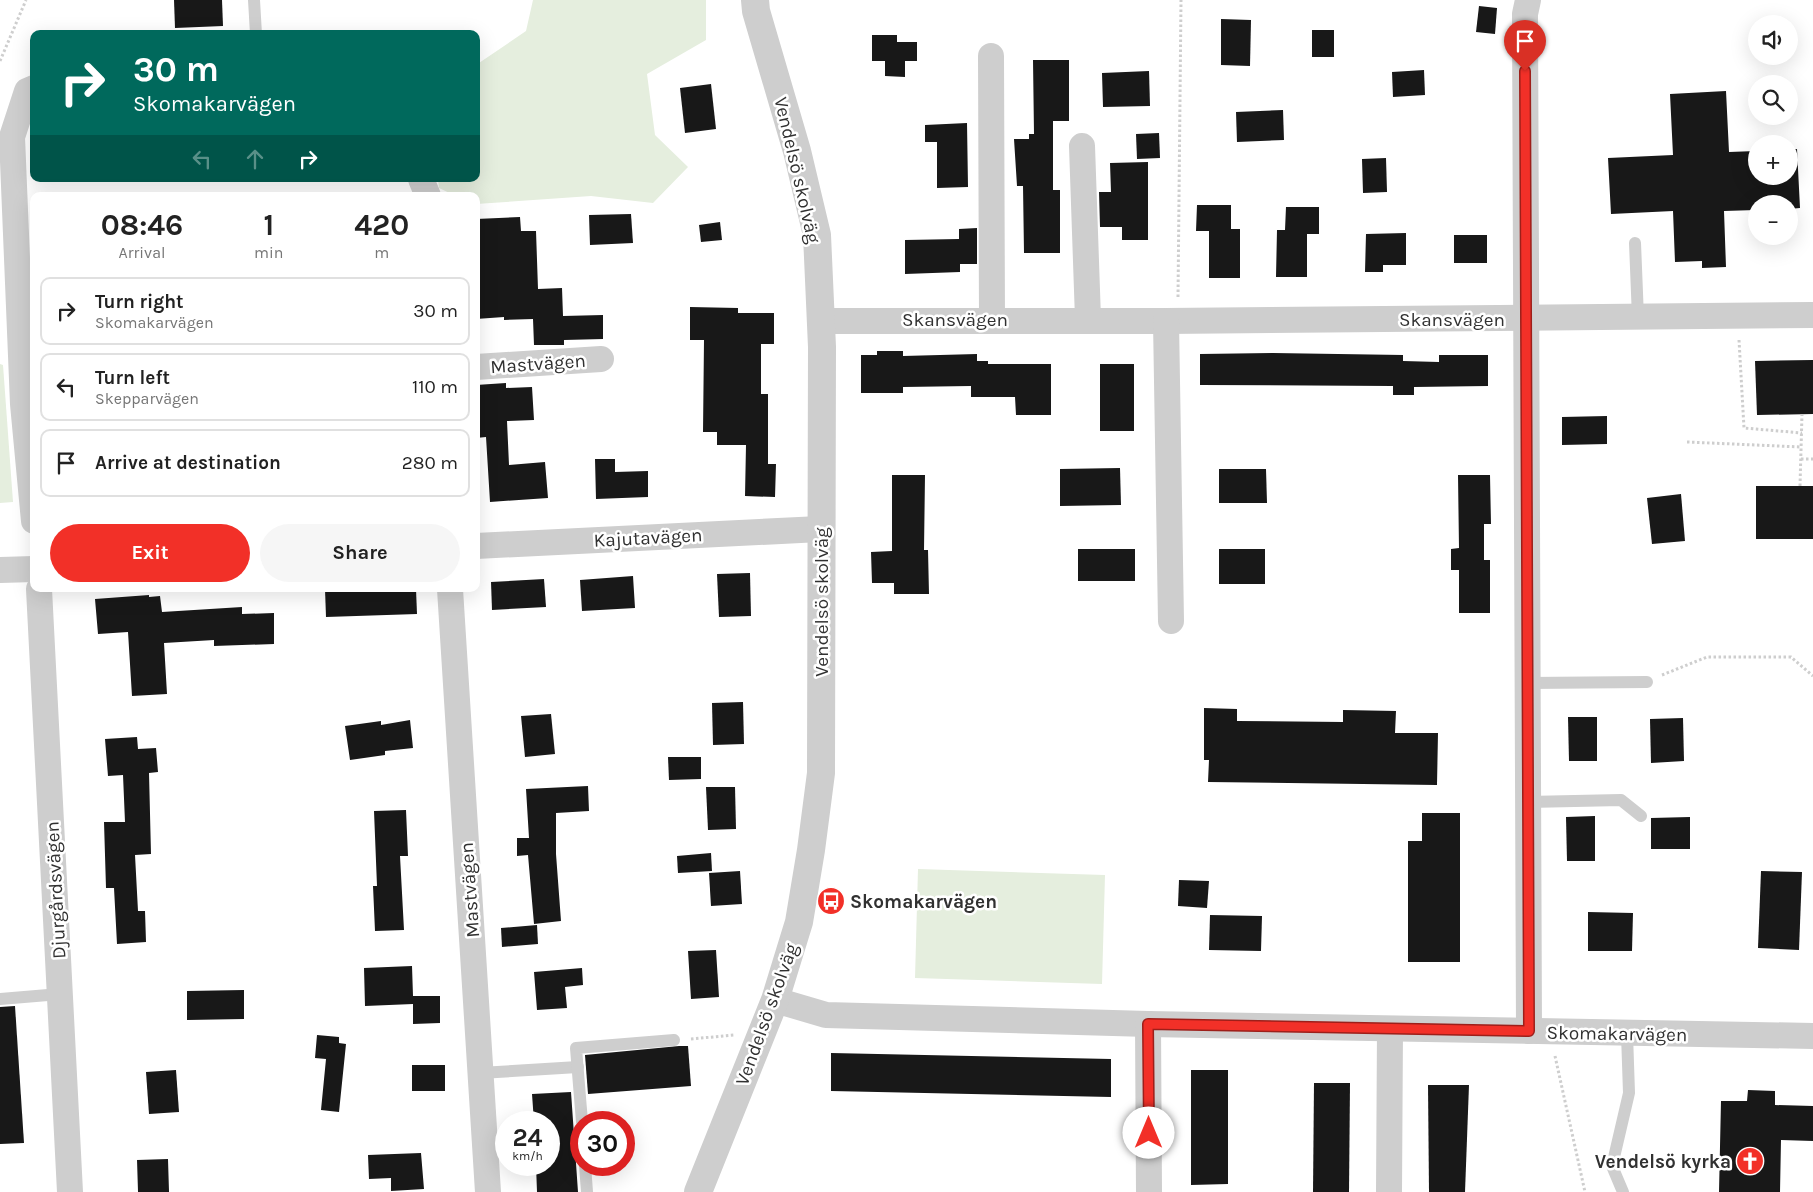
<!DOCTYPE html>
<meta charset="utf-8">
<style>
:root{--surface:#fff;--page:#f6f6f6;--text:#222;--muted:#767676;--line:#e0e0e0;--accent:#f23028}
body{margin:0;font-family:Karla,sans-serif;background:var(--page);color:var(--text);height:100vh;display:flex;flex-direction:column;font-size:19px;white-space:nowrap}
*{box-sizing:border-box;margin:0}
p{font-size:16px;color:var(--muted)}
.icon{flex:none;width:28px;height:28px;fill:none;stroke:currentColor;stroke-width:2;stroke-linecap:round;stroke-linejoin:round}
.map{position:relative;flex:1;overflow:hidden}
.side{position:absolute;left:30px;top:192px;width:450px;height:400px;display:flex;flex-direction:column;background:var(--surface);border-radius:10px;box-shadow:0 5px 20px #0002}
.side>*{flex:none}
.top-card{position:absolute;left:30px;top:30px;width:450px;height:152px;border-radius:10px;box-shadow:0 5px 20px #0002;background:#00695c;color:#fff;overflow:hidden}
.controls{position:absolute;left:1748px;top:15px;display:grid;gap:10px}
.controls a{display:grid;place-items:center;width:50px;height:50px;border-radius:50%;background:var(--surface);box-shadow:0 5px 20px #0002;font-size:25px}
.speed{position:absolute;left:495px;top:1111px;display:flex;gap:10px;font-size:25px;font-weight:700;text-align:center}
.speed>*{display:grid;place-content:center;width:65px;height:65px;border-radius:50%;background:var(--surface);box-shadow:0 5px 20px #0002;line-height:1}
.speed small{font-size:12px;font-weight:400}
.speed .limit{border:8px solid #d22;background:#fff;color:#111}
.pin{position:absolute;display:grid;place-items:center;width:42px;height:42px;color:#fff;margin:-51px -21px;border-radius:50% 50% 50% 0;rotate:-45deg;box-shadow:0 0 5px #0007}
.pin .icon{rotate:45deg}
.me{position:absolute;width:55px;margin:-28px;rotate:0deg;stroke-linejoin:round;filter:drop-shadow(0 0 4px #0008)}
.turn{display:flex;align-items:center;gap:18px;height:105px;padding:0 20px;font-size:22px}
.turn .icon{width:65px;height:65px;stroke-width:2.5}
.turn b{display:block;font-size:35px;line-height:42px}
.lanes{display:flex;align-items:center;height:48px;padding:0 20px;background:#0003;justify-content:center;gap:25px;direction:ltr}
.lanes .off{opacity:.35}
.eta{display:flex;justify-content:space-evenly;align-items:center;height:85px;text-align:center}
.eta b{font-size:30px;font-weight:700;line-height:35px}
.cta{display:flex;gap:10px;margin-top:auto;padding:10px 20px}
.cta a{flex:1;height:58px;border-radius:30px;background:var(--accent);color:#fff;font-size:20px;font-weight:700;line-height:58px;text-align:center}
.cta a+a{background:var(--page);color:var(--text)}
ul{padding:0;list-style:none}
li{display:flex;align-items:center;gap:15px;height:68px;margin:0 10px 8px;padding:0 10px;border:2px solid var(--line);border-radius:10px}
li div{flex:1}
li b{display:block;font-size:19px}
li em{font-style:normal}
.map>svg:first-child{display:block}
.green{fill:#e5eede}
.building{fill:#181818}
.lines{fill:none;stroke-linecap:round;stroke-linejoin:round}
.path{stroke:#cecece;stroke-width:3;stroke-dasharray:2.5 2.5;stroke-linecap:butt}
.service{stroke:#cecece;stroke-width:12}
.minor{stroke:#cecece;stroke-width:26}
.tertiary{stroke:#cecece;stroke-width:28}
.route-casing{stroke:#9d1f1a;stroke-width:12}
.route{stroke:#f23028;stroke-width:9}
.labels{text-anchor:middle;stroke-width:5;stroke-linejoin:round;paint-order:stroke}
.street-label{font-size:19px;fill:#313131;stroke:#fff}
.poi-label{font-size:19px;font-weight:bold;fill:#313131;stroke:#fff;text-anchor:start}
</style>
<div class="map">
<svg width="1813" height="1192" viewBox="0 0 1813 1192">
<rect width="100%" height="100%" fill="#fff"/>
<!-- green -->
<g class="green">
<path d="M 533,0 L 706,0 L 706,40 L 647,74 L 655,135 L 688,167 L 653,203 L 591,196 L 476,204 L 476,196 L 456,196 L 439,188 L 438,179 L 476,179 L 476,65 L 526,31 Z"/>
<path d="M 0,364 L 3,365 L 13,502 L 0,503 Z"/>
<path d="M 918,869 L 1105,875 L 1102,984 L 915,978 Z"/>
</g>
<!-- building -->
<g class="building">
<path d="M 174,0 L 222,0 L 223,26 L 175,28 Z"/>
<path d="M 1479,6 L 1497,8 L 1495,34 L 1476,32 Z"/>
<path d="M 1221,19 L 1251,20 L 1250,66 L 1221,65 Z"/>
<rect x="1312" y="30" width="22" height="27"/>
<path d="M 872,35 L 897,35 L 897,42 L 917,42 L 917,61 L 905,61 L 905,77 L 885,76 L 885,61 L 872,61 Z"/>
<path d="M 1033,60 L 1069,60 L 1069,121 L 1053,121 L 1053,190 L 1060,190 L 1060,253 L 1024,253 L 1023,186 L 1017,186 L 1014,139 L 1029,139 L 1029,134 L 1034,134 Z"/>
<path d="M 1424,70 L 1425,95 L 1393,97 L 1392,72 Z"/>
<path d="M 1149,71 L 1150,106 L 1103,107 L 1102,73 Z"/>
<path d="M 711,84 L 716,129 L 685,133 L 680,88 Z"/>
<path d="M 1726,91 L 1729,152 L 1756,151 L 1756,176 L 1789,176 L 1789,150 L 1797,149 L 1800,208 L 1789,209 L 1789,204 L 1756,204 L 1756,210 L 1724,211 L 1726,267 L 1702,268 L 1702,261 L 1675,262 L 1673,211 L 1611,214 L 1608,158 L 1673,155 L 1670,94 Z"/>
<path d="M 1283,110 L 1284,140 L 1237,142 L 1236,112 Z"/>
<path d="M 967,123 L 968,187 L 937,188 L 937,142 L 925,142 L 925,125 Z"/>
<path d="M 1159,133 L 1160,158 L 1137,159 L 1136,134 Z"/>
<path d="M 1386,158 L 1387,192 L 1363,193 L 1362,159 Z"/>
<path d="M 1148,162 L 1148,240 L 1122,240 L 1122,227 L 1100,227 L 1099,192 L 1111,192 L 1110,163 Z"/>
<path d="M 1197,205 L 1231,205 L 1231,229 L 1240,229 L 1240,278 L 1209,278 L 1209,231 L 1196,231 Z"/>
<path d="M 1286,207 L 1319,207 L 1319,234 L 1307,234 L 1307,277 L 1276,277 L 1277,230 L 1285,230 Z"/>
<path d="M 631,214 L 633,243 L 590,245 L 589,215 Z"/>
<path d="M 520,217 L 521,231 L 536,231 L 538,289 L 562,288 L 563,316 L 603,315 L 603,339 L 564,340 L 564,345 L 534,345 L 533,319 L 504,320 L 504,317 L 476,319 L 476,219 Z"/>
<path d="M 720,222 L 722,240 L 701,242 L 699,225 Z"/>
<path d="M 977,228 L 977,264 L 960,264 L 960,272 L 905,274 L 905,240 L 959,239 L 959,229 Z"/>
<path d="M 1406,233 L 1406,265 L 1383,265 L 1383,272 L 1365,272 L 1366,234 Z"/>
<rect x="1454" y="235" width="33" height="28"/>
<path d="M 690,307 L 738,308 L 738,313 L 774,313 L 774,344 L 761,344 L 761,394 L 768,394 L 768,464 L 776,464 L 775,497 L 745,496 L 746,445 L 717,445 L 717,432 L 703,432 L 704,340 L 690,340 Z"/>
<path d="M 877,351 L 903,351 L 903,356 L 977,354 L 977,361 L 988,361 L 988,364 L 1051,364 L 1051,415 L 1016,415 L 1015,397 L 971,397 L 971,386 L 903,387 L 903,393 L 861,393 L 861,355 L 877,355 Z"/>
<path d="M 1273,353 L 1403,355 L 1403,361 L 1439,362 L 1439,355 L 1488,355 L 1488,386 L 1414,387 L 1414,395 L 1393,395 L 1393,386 L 1200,385 L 1200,354 Z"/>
<path d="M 1813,360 L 1813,414 L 1757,415 L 1755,361 Z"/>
<rect x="1100" y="364" width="34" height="67"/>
<path d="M 506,383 L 506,388 L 532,387 L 534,420 L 507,421 L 509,465 L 545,462 L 548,498 L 490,502 L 486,437 L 476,438 L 476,385 Z"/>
<path d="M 1607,416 L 1607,444 L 1562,445 L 1562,417 Z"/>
<path d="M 595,459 L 615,459 L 615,472 L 648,471 L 648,497 L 596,499 Z"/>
<path d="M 1120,468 L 1121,505 L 1060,506 L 1060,469 Z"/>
<path d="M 1219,469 L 1266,469 L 1267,503 L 1219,503 Z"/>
<path d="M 892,475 L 925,475 L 924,550 L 928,550 L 929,594 L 894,594 L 894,583 L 872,583 L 871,552 L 892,551 Z"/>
<path d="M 1458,475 L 1490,475 L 1491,524 L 1484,524 L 1484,560 L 1490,560 L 1490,613 L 1459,613 L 1459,570 L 1451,570 L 1451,549 L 1459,548 Z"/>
<rect x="1756" y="486" width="57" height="53"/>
<path d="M 1681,494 L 1685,541 L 1652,544 L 1647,498 Z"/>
<rect x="1078" y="549" width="57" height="32"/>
<rect x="1219" y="549" width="46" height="35"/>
<path d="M 750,573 L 751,616 L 719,617 L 717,574 Z"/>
<path d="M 633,576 L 635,608 L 582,611 L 580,580 Z"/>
<path d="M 544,579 L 546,607 L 492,610 L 491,582 Z"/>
<path d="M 325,589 L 416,589 L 417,614 L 326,617 Z"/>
<path d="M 149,595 L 149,597 L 160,596 L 162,612 L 242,607 L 242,614 L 274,613 L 274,644 L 214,646 L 214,640 L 164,643 L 167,694 L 132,696 L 128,632 L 98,634 L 95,599 Z"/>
<path d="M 743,702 L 744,744 L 713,745 L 712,703 Z"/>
<path d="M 1204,708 L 1237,709 L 1237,721 L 1343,722 L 1343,710 L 1396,711 L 1395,733 L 1438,733 L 1437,785 L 1208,782 L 1209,760 L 1204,760 Z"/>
<path d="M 551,714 L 555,754 L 525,757 L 521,716 Z"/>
<path d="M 1568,717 L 1597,717 L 1597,761 L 1569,761 Z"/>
<path d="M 1683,718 L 1684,761 L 1651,763 L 1650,719 Z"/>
<path d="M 410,720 L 413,748 L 385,751 L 385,755 L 350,760 L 345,726 L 381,721 L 381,725 Z"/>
<path d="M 137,737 L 138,749 L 156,748 L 158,772 L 149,773 L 151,854 L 135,855 L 138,911 L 145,911 L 146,942 L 117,944 L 114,888 L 106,888 L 104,822 L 125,822 L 123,775 L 108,776 L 105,739 Z"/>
<path d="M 668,757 L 701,757 L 701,779 L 669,780 Z"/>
<path d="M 588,786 L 589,811 L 556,813 L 556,854 L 561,921 L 534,924 L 528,855 L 517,856 L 517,838 L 529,838 L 526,789 Z"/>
<path d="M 706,787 L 735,787 L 736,829 L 708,830 Z"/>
<path d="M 406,810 L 408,856 L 400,856 L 404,930 L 375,931 L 373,886 L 377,886 L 374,811 Z"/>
<path d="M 1422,813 L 1460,813 L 1460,962 L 1408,962 L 1408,841 L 1422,841 Z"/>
<path d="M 1595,816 L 1595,861 L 1567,861 L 1566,817 Z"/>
<path d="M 1690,817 L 1690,849 L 1651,849 L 1651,818 Z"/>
<path d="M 711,853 L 712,871 L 678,873 L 677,856 Z"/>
<path d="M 740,871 L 742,904 L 711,906 L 709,873 Z"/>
<path d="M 1761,871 L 1802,872 L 1799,950 L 1758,948 Z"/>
<path d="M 1179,880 L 1209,881 L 1207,908 L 1178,906 Z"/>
<path d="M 1588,912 L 1633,913 L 1632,951 L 1588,951 Z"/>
<path d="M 1210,915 L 1262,916 L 1261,951 L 1209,950 Z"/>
<path d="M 537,925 L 538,944 L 502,947 L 501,928 Z"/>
<path d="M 716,950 L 719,997 L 691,999 L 688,951 Z"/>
<path d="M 412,966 L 413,996 L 440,996 L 440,1023 L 413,1024 L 413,1004 L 365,1006 L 364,968 Z"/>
<path d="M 582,968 L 583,985 L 565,987 L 567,1008 L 537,1010 L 534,972 Z"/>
<path d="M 244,990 L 244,1019 L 187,1020 L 187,991 Z"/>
<path d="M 15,1006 L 24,1143 L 0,1144 L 0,1007 Z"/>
<path d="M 317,1035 L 339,1037 L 339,1043 L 346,1044 L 339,1112 L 321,1110 L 326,1059 L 315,1058 Z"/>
<path d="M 679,1046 L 688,1046 L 691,1086 L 588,1094 L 585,1055 Z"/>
<path d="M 831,1053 L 1111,1059 L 1111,1097 L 831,1091 Z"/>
<rect x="412" y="1065" width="33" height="26"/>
<path d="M 176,1070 L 179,1112 L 149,1114 L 146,1072 Z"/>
<path d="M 1191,1070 L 1228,1070 L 1228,1184 L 1191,1185 Z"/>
<path d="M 1314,1083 L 1350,1083 L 1349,1192 L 1313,1192 Z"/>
<path d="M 1428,1085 L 1469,1085 L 1465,1192 L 1429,1192 Z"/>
<path d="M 1748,1090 L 1775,1091 L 1775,1105 L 1813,1106 L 1813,1141 L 1781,1140 L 1780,1192 L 1719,1192 L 1721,1101 L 1747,1101 Z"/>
<path d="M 571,1092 L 578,1192 L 537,1192 L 536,1165 L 549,1165 L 549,1122 L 534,1122 L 532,1094 Z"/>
<path d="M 421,1153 L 424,1189 L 391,1191 L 391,1178 L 369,1179 L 368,1155 Z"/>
<path d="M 168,1159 L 169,1192 L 138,1192 L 137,1160 Z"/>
</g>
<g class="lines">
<!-- path -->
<g class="path">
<path d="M 0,61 L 26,0"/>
<path d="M 1178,297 L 1181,0"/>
<path d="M 1739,340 L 1744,428 L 1802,433"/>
<path d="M 1687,442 L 1801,447"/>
<path d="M 1801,459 L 1813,459"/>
<path d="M 1800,486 L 1802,414"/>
<path d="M 1662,675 L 1707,657 L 1791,657 L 1813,676"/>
<path d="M 691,1039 L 734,1035"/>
<path d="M 1555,1056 L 1585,1192"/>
</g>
<!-- service -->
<g class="service">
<path d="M 254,0 L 256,34"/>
<path d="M 1635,243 L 1638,318"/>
<path d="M 1528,683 L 1647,682"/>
<path d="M 1528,802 L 1621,800 L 1641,816"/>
<path d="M 0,999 L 60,994"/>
<path d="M 480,1073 L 578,1067"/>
<path d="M 582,1122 L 576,1048 L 674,1040"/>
<path d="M 585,1165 L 587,1192"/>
<path d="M 1623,1192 L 1612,1166 L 1629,1093 L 1627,1034"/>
</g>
<!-- minor -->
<g class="minor">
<path d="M 1528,0 L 1525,14 L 1529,1031"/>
<path d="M 991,56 L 992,319"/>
<path d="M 34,88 L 27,91 L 12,137 L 23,404 L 34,521"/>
<path d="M 1082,146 L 1088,319"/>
<path d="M 421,179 L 428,196"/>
<path d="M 821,321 L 1166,321 L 1813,315"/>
<path d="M 1166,321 L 1171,621"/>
<path d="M 476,367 L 601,359"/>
<path d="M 476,546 L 820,529"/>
<path d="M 0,570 L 34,569"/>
<path d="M 39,589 L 70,1192"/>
<path d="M 450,589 L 488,1192"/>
<path d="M 775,1000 L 826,1015 L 1148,1024 L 1813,1036"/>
<path d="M 1148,1024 L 1149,1192"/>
<path d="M 1389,1192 L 1390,1029"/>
</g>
<!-- tertiary -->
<path class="tertiary" d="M 698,1192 L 775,1000 L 799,922 L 811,850 L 821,773 L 822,347 L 817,235 L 797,151 L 756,11 L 755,0"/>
</g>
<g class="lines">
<!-- route casing -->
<g class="route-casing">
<path id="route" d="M 1149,1133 L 1148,1024 L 1529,1031 L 1525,71"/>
</g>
<!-- route -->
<use href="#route" class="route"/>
</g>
<!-- icons -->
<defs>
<g id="bus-disc" transform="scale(1.4375)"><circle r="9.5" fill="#f23028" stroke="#fff"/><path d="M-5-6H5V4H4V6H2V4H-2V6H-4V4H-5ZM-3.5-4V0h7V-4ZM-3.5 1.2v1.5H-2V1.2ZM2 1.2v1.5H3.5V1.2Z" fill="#fff"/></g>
<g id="church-disc" transform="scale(1.4375)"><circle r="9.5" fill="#f23028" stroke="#fff"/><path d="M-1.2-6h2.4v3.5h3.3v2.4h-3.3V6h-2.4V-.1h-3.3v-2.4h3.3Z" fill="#fff"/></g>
</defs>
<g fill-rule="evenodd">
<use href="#bus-disc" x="831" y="901"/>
<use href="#church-disc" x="1750" y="1161"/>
</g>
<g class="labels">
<!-- street labels -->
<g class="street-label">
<text transform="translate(798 170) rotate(77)" y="7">Vendelsö skolväg</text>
<text x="955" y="326">Skansvägen</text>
<text x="1452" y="326">Skansvägen</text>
<text transform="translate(538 363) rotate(-4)" y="7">Mastvägen</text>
<text transform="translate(648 537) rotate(-3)" y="7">Kajutavägen</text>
<text transform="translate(821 602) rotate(-90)" y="7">Vendelsö skolväg</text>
<text transform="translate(55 890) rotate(-93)" y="7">Djurgårdsvägen</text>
<text transform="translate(469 890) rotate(-94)" y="7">Mastvägen</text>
<text transform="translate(766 1014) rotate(-70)" y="7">Vendelsö skolväg</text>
<text transform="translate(1617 1033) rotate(1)" y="7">Skomakarvägen</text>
</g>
<!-- poi labels -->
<g class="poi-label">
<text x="850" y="908">Skomakarvägen</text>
<text x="1731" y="1168" text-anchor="end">Vendelsö kyrka</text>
</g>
</g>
</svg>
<div class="controls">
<a><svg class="icon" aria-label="sound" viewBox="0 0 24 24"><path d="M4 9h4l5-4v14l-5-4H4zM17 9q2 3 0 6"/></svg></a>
<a><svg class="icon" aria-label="search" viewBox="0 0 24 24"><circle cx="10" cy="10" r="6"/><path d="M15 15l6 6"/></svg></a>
<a>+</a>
<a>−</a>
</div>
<div class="speed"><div>24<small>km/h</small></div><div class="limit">30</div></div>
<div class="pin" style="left:1525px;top:71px;background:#d93025"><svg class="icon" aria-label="arrive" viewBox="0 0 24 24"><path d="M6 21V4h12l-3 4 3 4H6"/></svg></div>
<svg class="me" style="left:1149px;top:1133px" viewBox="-20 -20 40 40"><circle r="19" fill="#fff"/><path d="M0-13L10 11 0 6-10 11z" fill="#f23028"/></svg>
<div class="top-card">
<div class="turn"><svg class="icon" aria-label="right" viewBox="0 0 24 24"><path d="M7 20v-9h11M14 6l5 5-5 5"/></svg><div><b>30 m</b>Skomakarvägen</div></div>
<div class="lanes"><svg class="icon off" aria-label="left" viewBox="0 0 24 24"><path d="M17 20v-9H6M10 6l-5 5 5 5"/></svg><svg class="icon off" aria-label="ahead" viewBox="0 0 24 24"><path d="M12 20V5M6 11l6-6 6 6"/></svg><svg class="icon" aria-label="right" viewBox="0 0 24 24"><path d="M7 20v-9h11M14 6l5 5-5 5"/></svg></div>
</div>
<section class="side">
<div class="eta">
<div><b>08:46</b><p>Arrival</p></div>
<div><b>1</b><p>min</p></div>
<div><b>420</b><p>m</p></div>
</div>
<ul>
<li><svg class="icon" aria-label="right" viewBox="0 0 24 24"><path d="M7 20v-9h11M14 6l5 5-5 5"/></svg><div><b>Turn right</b><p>Skomakarvägen</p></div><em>30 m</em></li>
<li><svg class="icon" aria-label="left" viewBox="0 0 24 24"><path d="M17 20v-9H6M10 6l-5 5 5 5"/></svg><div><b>Turn left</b><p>Skepparvägen</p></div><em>110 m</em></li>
<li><svg class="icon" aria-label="arrive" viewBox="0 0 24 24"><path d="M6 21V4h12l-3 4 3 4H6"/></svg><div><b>Arrive at destination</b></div><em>280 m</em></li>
</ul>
<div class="cta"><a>Exit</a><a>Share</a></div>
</section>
</div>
